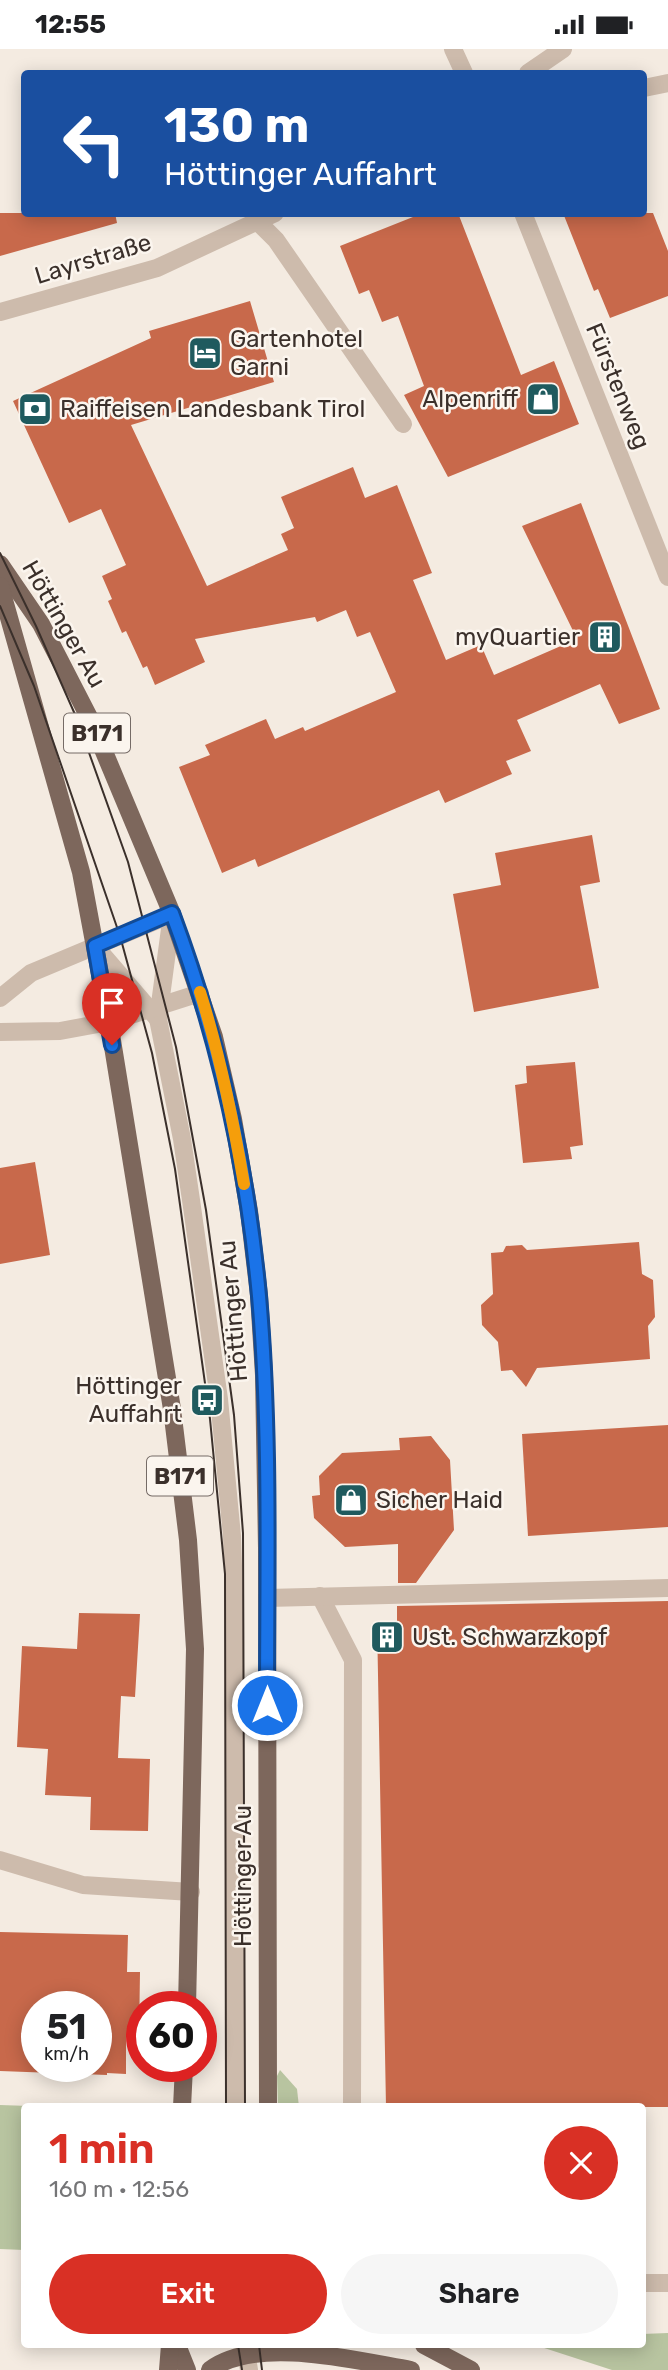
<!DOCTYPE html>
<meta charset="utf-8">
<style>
:root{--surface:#fff;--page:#f6f6f6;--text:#202124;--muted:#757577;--accent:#d93025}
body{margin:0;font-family:Rubik,sans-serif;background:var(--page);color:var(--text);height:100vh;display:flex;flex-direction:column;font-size:26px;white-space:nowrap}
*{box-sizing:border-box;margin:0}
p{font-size:23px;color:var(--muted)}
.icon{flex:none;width:38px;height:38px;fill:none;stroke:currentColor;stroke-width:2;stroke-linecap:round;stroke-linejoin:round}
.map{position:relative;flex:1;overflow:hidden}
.sheet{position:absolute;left:21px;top:2054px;width:625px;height:245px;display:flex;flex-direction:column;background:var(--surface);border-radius:7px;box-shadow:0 4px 18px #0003}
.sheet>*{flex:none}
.guide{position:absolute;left:21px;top:21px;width:626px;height:147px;border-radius:7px;box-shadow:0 4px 18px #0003;background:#1a4fa0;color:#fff;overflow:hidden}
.speed{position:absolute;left:21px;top:1942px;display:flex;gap:14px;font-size:35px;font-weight:700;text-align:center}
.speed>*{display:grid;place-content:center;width:91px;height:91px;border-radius:50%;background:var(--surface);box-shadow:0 4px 18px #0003;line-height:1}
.speed small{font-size:18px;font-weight:400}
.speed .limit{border:10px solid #d22;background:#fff;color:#111}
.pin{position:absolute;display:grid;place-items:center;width:60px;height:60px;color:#fff;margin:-72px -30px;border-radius:50% 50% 50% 0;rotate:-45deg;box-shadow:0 0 7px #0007}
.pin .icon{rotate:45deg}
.me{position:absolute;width:77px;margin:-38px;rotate:0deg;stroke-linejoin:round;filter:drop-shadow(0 0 5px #0008)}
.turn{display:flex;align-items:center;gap:24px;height:147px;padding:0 28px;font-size:32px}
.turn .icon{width:91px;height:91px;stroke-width:2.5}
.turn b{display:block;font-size:49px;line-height:60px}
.round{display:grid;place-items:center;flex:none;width:74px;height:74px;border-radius:37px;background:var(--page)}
.overview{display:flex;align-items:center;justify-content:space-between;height:119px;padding:0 28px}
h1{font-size:42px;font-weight:600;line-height:52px;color:var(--accent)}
.action{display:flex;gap:14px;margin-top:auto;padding:14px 28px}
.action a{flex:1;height:80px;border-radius:42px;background:var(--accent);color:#fff;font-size:28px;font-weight:600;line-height:80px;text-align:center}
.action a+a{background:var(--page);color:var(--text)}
.status{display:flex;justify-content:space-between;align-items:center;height:49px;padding:0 35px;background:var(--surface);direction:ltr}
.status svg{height:19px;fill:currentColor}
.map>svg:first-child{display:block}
.green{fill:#b8c4a0}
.building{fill:#c8694b;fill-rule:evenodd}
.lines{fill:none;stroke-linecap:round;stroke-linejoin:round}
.minor{stroke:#cdbbac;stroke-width:18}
.major{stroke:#7d675c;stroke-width:18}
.tram{stroke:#3b302b;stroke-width:2}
.route-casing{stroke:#114b97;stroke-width:18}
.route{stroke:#1a73e8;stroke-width:12}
.slow{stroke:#f59e0b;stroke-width:12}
.labels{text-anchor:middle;stroke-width:5;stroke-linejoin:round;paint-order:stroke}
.shield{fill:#fbf5ee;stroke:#756b66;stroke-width:2}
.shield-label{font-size:23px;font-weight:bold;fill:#3b302b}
.street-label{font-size:24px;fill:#3b302b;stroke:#fbf5ee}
.poi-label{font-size:24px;fill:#3b302b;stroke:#fbf5ee;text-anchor:start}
</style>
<div class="status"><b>12:55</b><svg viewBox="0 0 49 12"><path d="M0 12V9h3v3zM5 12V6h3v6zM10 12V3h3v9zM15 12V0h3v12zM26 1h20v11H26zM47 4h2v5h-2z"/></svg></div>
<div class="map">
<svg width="668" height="2321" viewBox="0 0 668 2321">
<rect width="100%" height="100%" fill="#f4ebe1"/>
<!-- green -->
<g class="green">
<path d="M 280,2021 L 297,2040 L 299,2058 L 278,2058 L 277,2027 Z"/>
<path d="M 0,2056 L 59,2058 L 24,2058 L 24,2201 L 0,2200 Z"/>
<path d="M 668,2284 L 668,2321 L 612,2321 L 535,2296 L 642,2296 L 642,2285 Z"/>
</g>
<!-- building -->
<g class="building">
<path d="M 0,164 L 115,164 L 117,174 L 0,207 Z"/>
<path d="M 423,164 L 458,164 L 521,326 L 554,312 L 579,375 L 448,428 L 404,346 L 424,337 L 398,267 L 382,273 L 369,241 L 359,245 L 340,197 Z"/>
<path d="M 563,164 L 653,164 L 668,202 L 668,247 L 610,269 L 598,240 L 594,242 Z"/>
<path d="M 250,252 L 274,333 L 131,376 L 207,537 L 288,501 L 281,485 L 294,479 L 281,448 L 353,418 L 365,449 L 397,436 L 432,524 L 413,531 L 446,611 L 481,596 L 494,626 L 577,590 L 522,477 L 581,454 L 660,660 L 619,675 L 600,635 L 517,671 L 531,702 L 506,712 L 512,725 L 445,754 L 439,741 L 258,818 L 255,810 L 222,824 L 179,718 L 210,706 L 205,696 L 266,670 L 275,690 L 303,678 L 305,682 L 396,643 L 370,583 L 357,588 L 346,561 L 317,573 L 315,568 L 195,590 L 205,613 L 155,636 L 147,617 L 143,619 L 126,582 L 122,584 L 108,552 L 112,550 L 102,527 L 126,516 L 101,460 L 69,474 L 13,352 L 151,289 L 149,282 Z"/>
<path d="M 592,786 L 600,833 L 580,837 L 599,939 L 474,963 L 453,845 L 501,836 L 495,804 Z"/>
<path d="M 575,1013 L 583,1096 L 570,1098 L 572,1110 L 523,1114 L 515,1036 L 527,1034 L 526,1017 Z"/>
<path d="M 35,1113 L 50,1206 L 0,1215 L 0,1119 Z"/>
<path d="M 639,1193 L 642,1225 L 653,1231 L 655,1268 L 648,1277 L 650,1310 L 537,1319 L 526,1338 L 512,1321 L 501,1322 L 498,1293 L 482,1276 L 481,1256 L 493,1245 L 491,1204 L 503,1203 L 506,1197 L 522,1196 L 527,1201 Z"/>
<path d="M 668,1376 L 668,1478 L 528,1487 L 522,1385 Z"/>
<path d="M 431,1387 L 450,1411 L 454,1481 L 416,1534 L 398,1534 L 398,1495 L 345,1498 L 314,1469 L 312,1447 L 320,1446 L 319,1427 L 342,1404 L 400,1401 L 399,1389 Z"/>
<path d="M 668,1552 L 668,2058 L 386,2058 L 377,1572 L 397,1573 L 397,1557 Z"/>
<path d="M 79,1564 L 140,1565 L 135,1648 L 121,1647 L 118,1709 L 150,1710 L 148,1782 L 90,1781 L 91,1748 L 45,1746 L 48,1700 L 17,1698 L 22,1597 L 77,1600 Z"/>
<path d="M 0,1883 L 128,1886 L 127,1923 L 140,1923 L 139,1989 L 126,1988 L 126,2025 L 107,2024 L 107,2026 L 0,2022 ZM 37,1958 L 96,1958 L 96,2018 L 37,2018 Z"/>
</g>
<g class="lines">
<!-- minor -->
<g class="minor">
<path d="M 453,0 L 464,24"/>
<path d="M 528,24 L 563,0"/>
<path d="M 644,39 L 668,34"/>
<path d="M 523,164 L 668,528"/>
<path d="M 258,173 L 276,191 L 403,375"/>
<path d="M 0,263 L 157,219 L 275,164"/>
<path d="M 172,865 L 158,970 L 182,1090 L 191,1151 L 219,1350 L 232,1487 L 235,1576 L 235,2058"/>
<path d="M 95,897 L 157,969"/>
<path d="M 0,949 L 31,924 L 172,865"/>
<path d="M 0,983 L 60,982 L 109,973 L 200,944"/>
<path d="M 320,1547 L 353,1611 L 352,2058"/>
<path d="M 267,1549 L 668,1539"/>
<path d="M 0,1811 L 83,1836 L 191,1843"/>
<path d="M 642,2234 L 668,2234"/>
<path d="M 245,2296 L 249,2321"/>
</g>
<!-- major -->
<g class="major">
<path d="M 0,515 L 41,575 L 92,674 L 172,865 L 214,988 L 233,1070 L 249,1162 L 259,1246 L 264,1326 L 267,1499 L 268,2058"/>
<path d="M 0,537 L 81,823 L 109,973 L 172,1360 L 188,1491 L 195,1600 L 187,1958"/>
<path d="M 182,2058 L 184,2018"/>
<path d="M 177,2296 L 187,2321"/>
<path d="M 424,2296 L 471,2321"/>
<path d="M 168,2321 L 170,2296"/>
<path d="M 210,2321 C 256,2286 358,2312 411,2321"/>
</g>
<!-- tram -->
<g class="tram">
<path d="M 0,504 L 36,577 L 77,670 L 128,813 L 176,998 L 206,1161 L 234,1366 L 243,1484 L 245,2058"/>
<path d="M 0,557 L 34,637 L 120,887 L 152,1004 L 175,1120 L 210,1370 L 225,1525 L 226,2058"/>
<path d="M 238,2296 L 242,2321"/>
<path d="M 259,2296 L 262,2321"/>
</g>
</g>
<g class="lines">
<!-- route casing -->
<g class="route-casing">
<path id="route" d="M 112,996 L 95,897 L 172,864 C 218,987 247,1116 259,1247 C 271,1382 267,1520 267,1656"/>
</g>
<!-- route -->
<use href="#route" class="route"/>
<!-- slow -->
<path class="slow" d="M 200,943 C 220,1006 233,1070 244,1135"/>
</g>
<!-- icons -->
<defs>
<g id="hotel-square" transform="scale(1.75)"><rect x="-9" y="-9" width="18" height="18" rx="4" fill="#1f5a5e" stroke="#fbf5ee"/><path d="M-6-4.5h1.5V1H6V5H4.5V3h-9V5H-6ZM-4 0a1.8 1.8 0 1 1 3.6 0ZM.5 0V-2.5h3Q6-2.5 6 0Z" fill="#fff"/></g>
<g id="shop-square" transform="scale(1.75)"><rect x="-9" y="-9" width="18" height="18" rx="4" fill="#1f5a5e" stroke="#fbf5ee"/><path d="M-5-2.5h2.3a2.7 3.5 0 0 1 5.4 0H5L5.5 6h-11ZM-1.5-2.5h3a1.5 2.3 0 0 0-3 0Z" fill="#fff"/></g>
<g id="bank-square" transform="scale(1.75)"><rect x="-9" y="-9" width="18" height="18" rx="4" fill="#1f5a5e" stroke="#fbf5ee"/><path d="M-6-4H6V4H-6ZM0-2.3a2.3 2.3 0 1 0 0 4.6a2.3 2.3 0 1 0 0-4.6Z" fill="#fff"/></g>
<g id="building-square" transform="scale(1.75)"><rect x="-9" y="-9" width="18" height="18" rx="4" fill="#1f5a5e" stroke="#fbf5ee"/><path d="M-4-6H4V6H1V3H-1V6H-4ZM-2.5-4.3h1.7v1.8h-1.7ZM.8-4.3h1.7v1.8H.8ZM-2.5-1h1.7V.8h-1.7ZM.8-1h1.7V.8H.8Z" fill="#fff"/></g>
<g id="bus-square" transform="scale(1.75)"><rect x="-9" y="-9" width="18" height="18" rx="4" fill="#1f5a5e" stroke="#fbf5ee"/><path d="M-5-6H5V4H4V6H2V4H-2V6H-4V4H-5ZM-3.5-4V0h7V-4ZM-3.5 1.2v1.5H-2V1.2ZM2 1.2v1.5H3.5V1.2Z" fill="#fff"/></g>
</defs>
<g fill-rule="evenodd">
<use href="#hotel-square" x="205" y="304"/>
<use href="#shop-square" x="543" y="350"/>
<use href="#bank-square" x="35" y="360"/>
<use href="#building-square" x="605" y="588"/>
<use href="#bus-square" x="207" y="1351"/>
<use href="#shop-square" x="351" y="1451"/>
<use href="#building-square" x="387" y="1588"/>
</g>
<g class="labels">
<!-- shield labels -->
<g class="shield">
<rect x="64" y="664.5" width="66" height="39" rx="5"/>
<rect x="147" y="1407.5" width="66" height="39" rx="5"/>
</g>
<g class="shield-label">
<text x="97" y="692">B171</text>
<text x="180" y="1435">B171</text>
</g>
<!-- street labels -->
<g class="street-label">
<text transform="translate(93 210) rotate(-17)" y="8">Layrstraße</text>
<text transform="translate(618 337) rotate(68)" y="8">Fürstenweg</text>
<text transform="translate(64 575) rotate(60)" y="8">Höttinger Au</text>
<text transform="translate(233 1262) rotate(-95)" y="8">Höttinger Au</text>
<text transform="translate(243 1827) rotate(-90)" y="8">Höttinger Au</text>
</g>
<!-- poi labels -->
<g class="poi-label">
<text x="230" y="298">Gartenhotel<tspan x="230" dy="28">Garni</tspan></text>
<text x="518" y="358" text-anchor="end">Alpenriff</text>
<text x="60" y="368">Raiffeisen Landesbank Tirol</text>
<text x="580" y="596" text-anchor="end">myQuartier</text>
<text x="182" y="1345" text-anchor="end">Höttinger<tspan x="182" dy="28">Auffahrt</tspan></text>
<text x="376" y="1459">Sicher Haid</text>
<text x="412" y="1596">Ust. Schwarzkopf</text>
</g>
</g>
</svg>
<div class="speed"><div>51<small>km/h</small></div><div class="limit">60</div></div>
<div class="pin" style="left:112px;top:996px;background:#d93025"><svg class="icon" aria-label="arrive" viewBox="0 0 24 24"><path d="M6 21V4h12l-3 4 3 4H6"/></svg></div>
<svg class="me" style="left:267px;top:1656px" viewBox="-20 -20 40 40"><circle r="17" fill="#1a73e8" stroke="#fff" stroke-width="3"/><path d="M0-11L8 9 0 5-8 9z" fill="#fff"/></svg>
<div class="guide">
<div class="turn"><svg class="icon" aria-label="left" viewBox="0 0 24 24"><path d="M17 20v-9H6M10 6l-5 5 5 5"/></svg><div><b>130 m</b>Höttinger Auffahrt</div></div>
</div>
<section class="sheet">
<div class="overview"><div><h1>1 min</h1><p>160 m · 12:56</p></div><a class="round" style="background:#d93025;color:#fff"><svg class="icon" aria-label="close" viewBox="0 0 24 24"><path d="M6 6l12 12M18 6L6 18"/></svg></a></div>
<div class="action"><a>Exit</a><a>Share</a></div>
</section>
</div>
